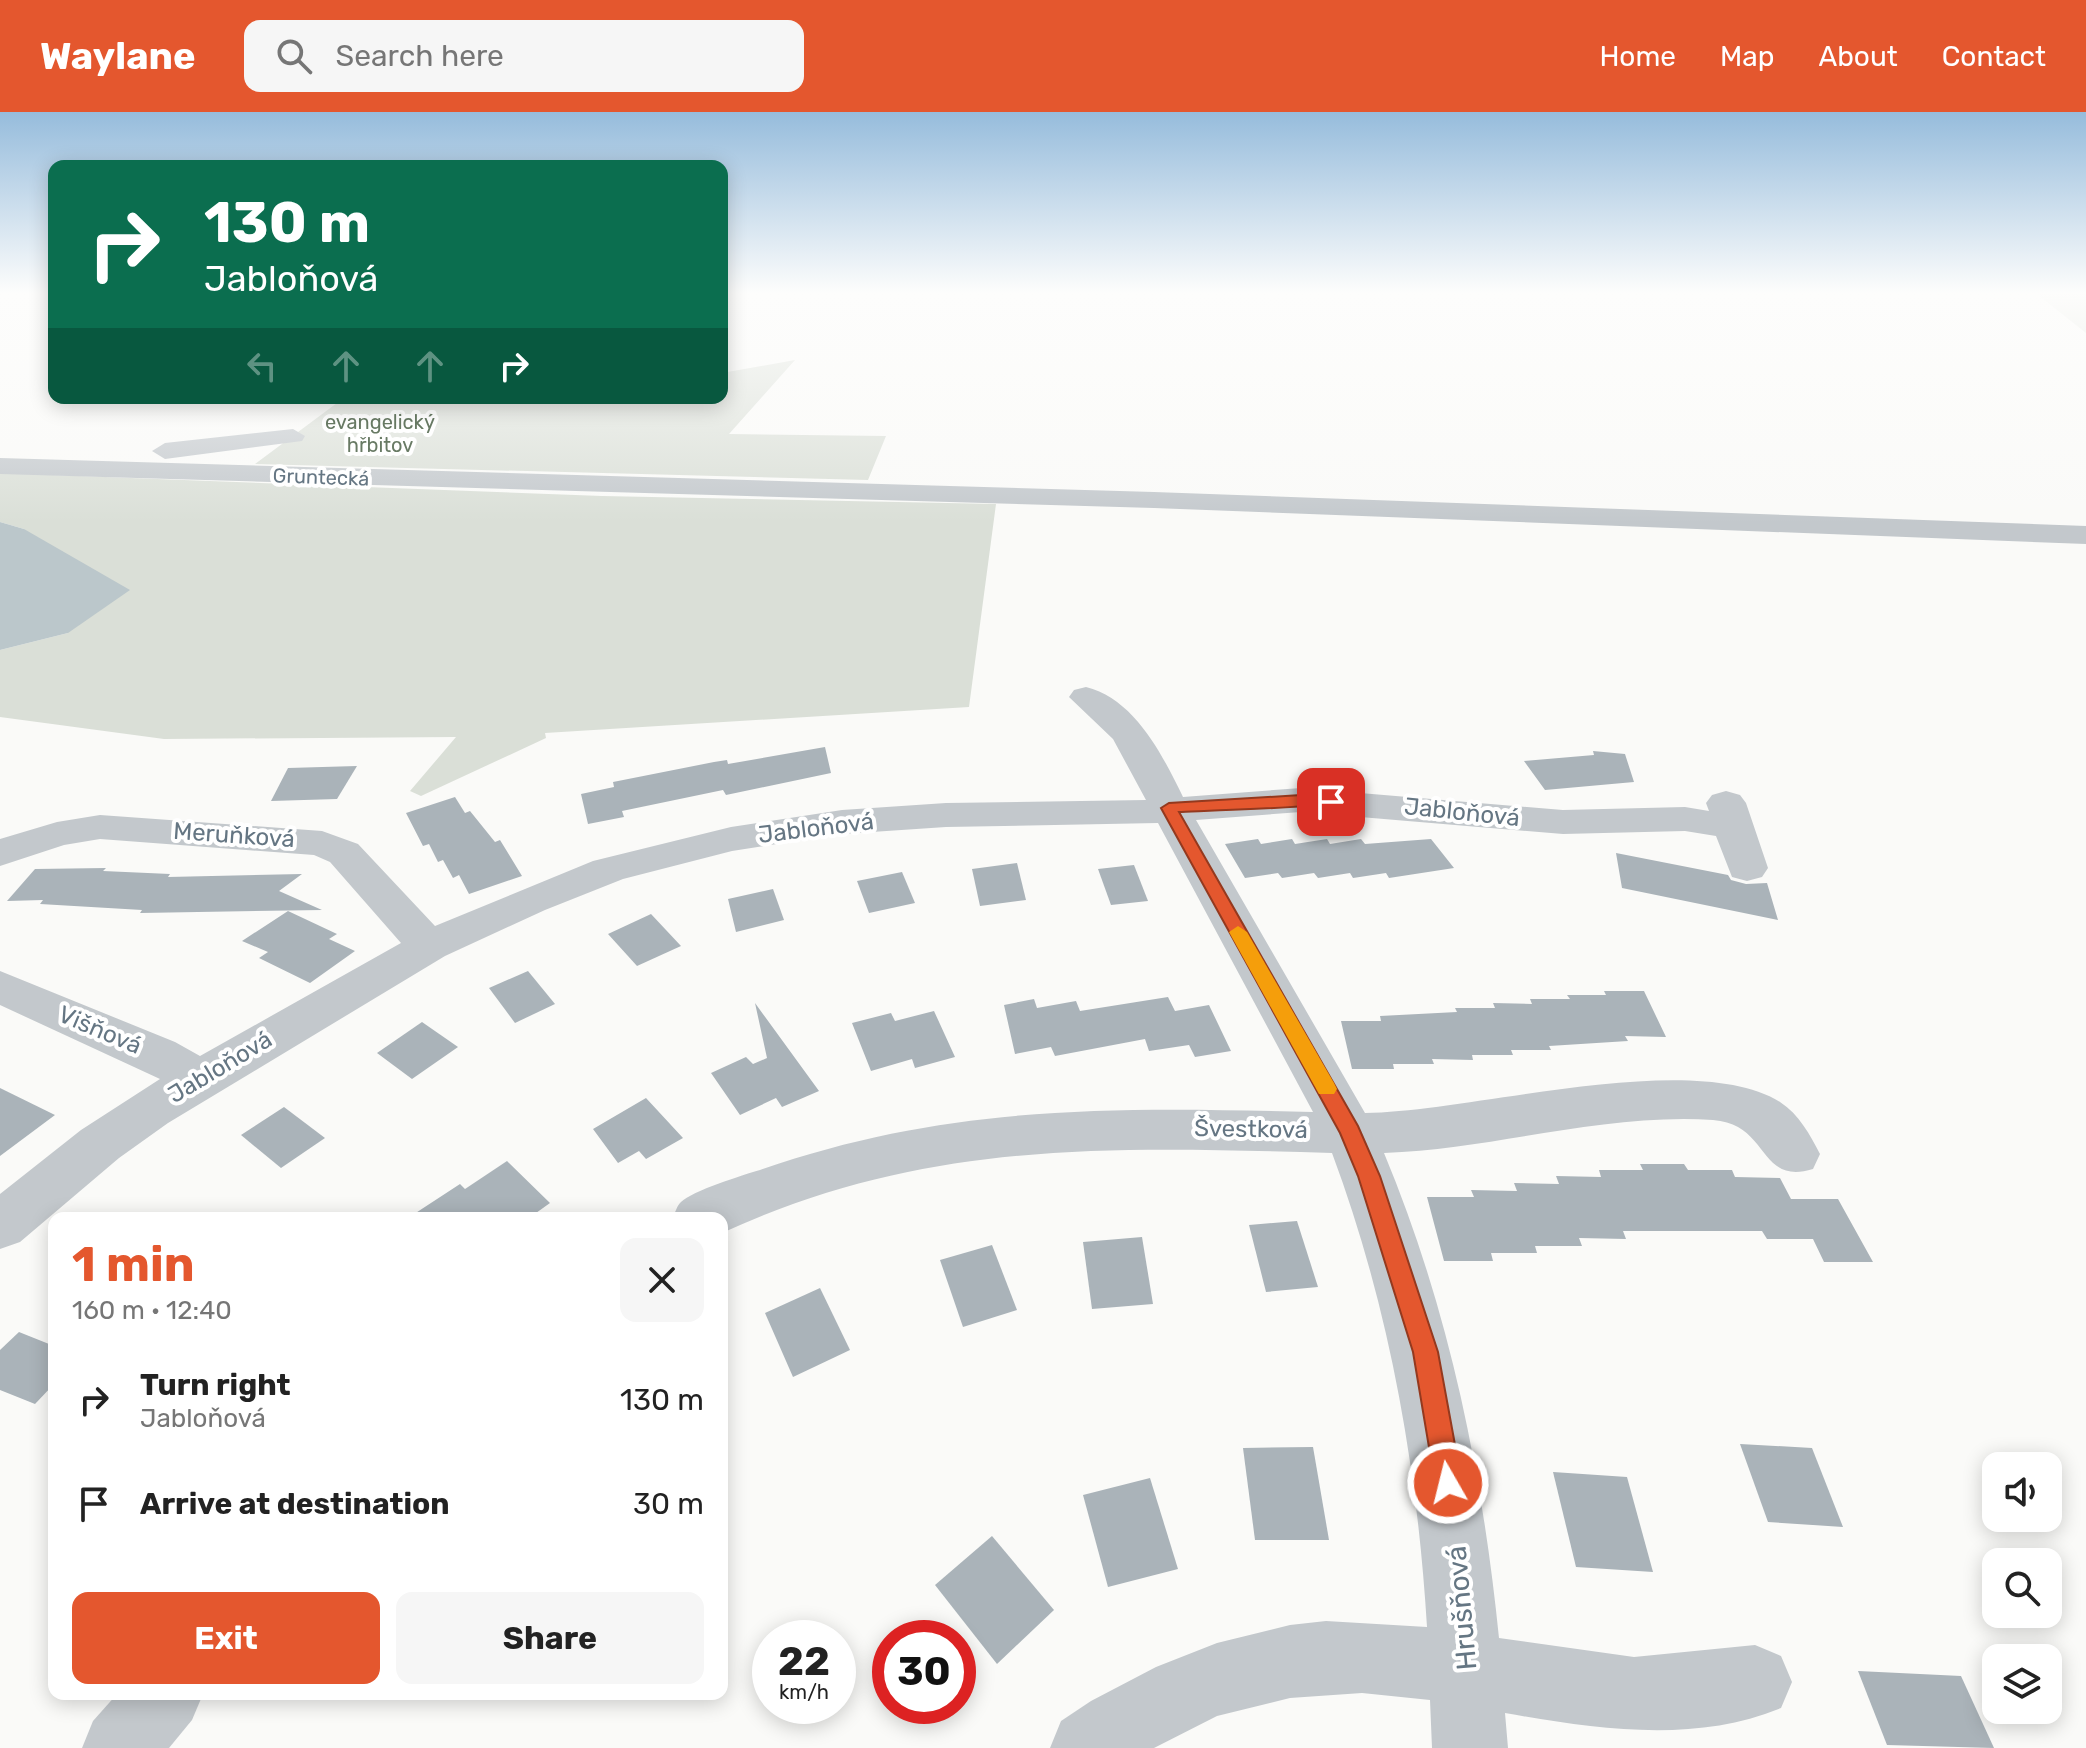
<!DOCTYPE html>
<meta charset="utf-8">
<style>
:root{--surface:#fff;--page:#f6f6f6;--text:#222;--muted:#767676;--accent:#e4572e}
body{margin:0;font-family:Rubik,sans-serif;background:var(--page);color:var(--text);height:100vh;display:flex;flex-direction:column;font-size:30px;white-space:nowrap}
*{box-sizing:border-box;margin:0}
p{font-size:26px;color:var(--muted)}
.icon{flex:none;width:44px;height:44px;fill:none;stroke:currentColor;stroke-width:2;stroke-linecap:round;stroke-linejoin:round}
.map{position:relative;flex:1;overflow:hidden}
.panel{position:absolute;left:48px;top:1100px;width:680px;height:488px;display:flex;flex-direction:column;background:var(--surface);border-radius:16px;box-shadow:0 4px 20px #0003}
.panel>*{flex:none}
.banner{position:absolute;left:48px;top:48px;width:680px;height:244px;border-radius:16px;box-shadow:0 4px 20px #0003;background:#0b6e4f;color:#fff;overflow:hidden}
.fabs{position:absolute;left:1982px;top:1340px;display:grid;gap:16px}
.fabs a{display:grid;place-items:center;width:80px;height:80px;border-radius:16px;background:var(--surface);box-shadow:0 4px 20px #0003;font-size:40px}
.speed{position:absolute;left:752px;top:1508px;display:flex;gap:16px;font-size:40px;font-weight:700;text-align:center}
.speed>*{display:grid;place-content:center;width:104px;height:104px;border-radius:50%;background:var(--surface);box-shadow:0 4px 20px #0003;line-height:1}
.speed small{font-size:20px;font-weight:400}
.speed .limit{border:12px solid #d22;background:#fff;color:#111}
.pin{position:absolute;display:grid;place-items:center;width:68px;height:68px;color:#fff;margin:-34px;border-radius:16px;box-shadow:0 4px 12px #0006}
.me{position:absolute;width:88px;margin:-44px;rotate:352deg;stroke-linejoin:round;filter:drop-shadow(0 0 6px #0008)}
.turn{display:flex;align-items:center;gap:28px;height:168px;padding:0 24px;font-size:36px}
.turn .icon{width:104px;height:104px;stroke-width:2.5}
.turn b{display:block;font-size:56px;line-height:68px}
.lanes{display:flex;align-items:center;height:76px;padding:0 24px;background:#0003;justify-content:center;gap:40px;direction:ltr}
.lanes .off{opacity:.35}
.round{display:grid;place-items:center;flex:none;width:84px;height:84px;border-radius:16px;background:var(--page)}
.overview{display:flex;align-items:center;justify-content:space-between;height:136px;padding:0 24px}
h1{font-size:48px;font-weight:700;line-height:60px;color:var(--accent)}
.cta{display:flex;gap:16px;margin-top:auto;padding:16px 24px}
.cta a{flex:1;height:92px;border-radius:16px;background:var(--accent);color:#fff;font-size:32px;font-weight:700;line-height:92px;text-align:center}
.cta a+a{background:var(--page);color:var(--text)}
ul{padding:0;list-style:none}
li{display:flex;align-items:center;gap:24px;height:104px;padding:0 24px}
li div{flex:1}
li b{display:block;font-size:30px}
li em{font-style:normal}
header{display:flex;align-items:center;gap:48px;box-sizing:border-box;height:112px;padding:0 40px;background:var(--accent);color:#fff}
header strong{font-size:38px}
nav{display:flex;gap:44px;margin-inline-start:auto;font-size:28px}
.search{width:560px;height:72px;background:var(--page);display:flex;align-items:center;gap:20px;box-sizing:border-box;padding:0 28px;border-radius:16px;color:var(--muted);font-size:30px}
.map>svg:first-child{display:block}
.green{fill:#dadfd7}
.water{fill:#bbc7cb}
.building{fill:#aab3b9}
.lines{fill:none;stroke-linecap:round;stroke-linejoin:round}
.minor{fill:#c3c8cc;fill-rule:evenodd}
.route{fill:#e4572e;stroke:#94391e;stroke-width:2}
.slow{fill:#f59e0b}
.labels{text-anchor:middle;stroke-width:8;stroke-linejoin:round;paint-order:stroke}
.far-park-label{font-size:20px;fill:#687a64;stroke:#fff}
.far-street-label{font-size:20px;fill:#657683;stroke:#fff}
.street-label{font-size:24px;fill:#657683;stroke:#fff}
.near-street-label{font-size:28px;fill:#657683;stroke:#fff}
</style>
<header>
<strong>Waylane</strong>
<div class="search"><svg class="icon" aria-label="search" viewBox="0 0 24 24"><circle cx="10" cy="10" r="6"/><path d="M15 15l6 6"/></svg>Search here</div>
<nav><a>Home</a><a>Map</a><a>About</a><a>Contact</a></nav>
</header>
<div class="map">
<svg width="2086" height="1636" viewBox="0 0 2086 1636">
<rect width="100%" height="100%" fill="#fafaf8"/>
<!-- green -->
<g class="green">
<path d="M 2037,182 L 2086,182 L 2086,221 Z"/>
<path d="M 795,248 L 729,322 L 886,324 L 868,368 L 255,352 L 337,291 L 722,286 L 722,261 Z"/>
<path d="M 0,361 L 602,384 L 996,392 L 969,595 L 545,621 L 546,626 L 421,684 L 410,679 L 456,625 L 164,627 L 0,605 L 0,538 L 68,521 L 24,417 L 0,410 Z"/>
</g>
<!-- water -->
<path class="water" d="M 0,410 L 24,417 L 130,478 L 68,521 L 0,538 Z"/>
<!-- building -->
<g class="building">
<path d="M 825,635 L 831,661 L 726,683 L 723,678 L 622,699 L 624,705 L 588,712 L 581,682 L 614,675 L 613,670 L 714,650 L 727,648 L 728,652 Z"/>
<path d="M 1593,639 L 1625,642 L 1634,670 L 1545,678 L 1524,649 L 1594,643 Z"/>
<path d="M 357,654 L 337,687 L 271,689 L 288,656 Z"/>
<path d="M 455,685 L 465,701 L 470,699 L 495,730 L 500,728 L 522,764 L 469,782 L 459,763 L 453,766 L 443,748 L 438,750 L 429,732 L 423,734 L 406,701 Z"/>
<path d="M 1258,727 L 1261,732 L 1292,727 L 1295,732 L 1327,727 L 1330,732 L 1361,727 L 1365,732 L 1431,727 L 1454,756 L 1389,766 L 1386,761 L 1353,766 L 1350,761 L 1318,766 L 1314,761 L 1282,766 L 1278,761 L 1245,766 L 1225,732 Z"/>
<path d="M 1616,741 L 1728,763 L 1731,768 L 1746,772 L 1767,771 L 1778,808 L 1622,776 Z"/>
<path d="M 1017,751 L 1026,788 L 980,794 L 972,757 Z"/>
<path d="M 1134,753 L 1148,789 L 1111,793 L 1098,757 Z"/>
<path d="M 106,756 L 103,759 L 170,762 L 168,765 L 302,762 L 279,779 L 322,798 L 140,801 L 142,798 L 40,792 L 43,788 L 7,789 L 35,757 Z"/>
<path d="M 902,760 L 915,791 L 869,801 L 857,769 Z"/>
<path d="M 773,777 L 784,808 L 736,820 L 728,787 Z"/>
<path d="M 288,799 L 337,822 L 329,827 L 355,839 L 310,871 L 259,846 L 268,840 L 242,829 Z"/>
<path d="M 651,802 L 681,834 L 637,854 L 608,822 Z"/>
<path d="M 528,859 L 555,892 L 515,911 L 489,876 Z"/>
<path d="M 1604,879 L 1644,879 L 1666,925 L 1625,924 L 1628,929 L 1549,934 L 1551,938 L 1511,938 L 1513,943 L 1472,943 L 1473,948 L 1432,947 L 1434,952 L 1393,952 L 1394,957 L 1352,957 L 1341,909 L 1381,909 L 1380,904 L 1457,900 L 1455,896 L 1495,896 L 1493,891 L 1532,892 L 1530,887 L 1570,887 L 1567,883 L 1606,883 Z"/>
<path d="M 1168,885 L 1175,899 L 1209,893 L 1231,939 L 1195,945 L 1189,933 L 1149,939 L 1145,927 L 1055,944 L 1051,935 L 1015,942 L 1004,893 L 1034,887 L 1037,896 L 1076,889 L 1080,899 Z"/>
<path d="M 755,891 L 819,979 L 782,995 L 776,986 L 740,1003 L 711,961 L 746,945 L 753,952 L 767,946 Z"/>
<path d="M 934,899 L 955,945 L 915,956 L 912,947 L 871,959 L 852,911 L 891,901 L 895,909 Z"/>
<path d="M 422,910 L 458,935 L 412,967 L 377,941 Z"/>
<path d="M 0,976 L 55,1003 L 0,1044 Z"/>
<path d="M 646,986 L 683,1026 L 646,1047 L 639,1039 L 618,1051 L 593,1017 Z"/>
<path d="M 284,995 L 325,1026 L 281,1056 L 241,1023 Z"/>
<path d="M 507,1049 L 550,1091 L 529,1106 L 408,1106 L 460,1072 L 465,1077 Z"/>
<path d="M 1640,1052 L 1684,1052 L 1688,1058 L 1732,1058 L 1735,1065 L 1780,1066 L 1791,1087 L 1838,1087 L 1873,1150 L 1824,1150 L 1813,1127 L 1767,1127 L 1762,1119 L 1623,1119 L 1626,1127 L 1579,1126 L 1582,1134 L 1535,1134 L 1537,1141 L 1491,1141 L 1493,1149 L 1444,1149 L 1427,1085 L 1474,1085 L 1471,1078 L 1517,1079 L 1514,1071 L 1559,1072 L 1556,1064 L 1601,1065 L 1599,1058 L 1643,1058 Z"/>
<path d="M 1297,1109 L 1318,1175 L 1266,1180 L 1249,1113 Z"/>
<path d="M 1142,1125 L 1153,1192 L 1092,1197 L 1083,1130 Z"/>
<path d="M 992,1133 L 1017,1198 L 963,1215 L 940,1148 Z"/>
<path d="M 820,1176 L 850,1238 L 793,1265 L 765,1201 Z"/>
<path d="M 19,1220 L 54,1234 L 54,1272 L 35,1292 L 0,1278 L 0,1238 Z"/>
<path d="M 1740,1332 L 1812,1336 L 1843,1415 L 1768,1410 Z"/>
<path d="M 1313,1335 L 1329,1428 L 1255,1428 L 1243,1336 Z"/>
<path d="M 1553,1360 L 1627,1365 L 1653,1460 L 1576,1455 Z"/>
<path d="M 1150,1366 L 1178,1457 L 1108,1475 L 1083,1383 Z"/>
<path d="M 992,1424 L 1054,1498 L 997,1552 L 935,1473 Z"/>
<path d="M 1858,1559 L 1961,1564 L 1994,1636 L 1887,1633 Z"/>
</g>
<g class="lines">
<!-- minor -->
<g class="minor">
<path d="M 293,317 L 305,324 L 302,329 L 165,347 L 152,339 L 165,331 Z"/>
<path d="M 0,346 L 1154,380 L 2086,414 L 2086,432 L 1154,396 L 0,362 Z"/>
<path d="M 1086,575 C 1135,587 1163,644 1183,685 L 1301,676 L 1563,698 L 1685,695 L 1709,699 L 1706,691 L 1712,683 L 1726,679 L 1740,683 L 1746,691 L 1768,756 L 1762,765 L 1747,769 L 1732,765 L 1716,724 L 1685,719 L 1563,722 L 1301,700 L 1196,708 L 1365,1001 C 1472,1000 1692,936 1780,990 C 1799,1002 1810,1023 1820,1042 L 1813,1057 C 1758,1074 1770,1012 1713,1008 C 1602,1001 1495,1037 1384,1041 C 1449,1197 1482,1359 1499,1526 L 1634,1545 L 1755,1533 L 1781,1544 L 1792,1570 L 1781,1596 C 1693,1632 1596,1617 1505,1601 L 1508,1636 L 1432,1636 L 1430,1588 L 1362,1581 L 1290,1586 L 1217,1604 L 1154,1636 L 1050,1636 L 1061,1609 L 1091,1589 L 1156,1555 L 1217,1531 L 1290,1513 L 1326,1509 L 1427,1515 C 1417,1352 1389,1194 1332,1041 C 1113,1035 927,1027 722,1121 L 722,1106 L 672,1106 C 675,1102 677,1093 681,1090 C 692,1079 743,1063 760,1058 C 948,992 1117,995 1313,1000 L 1158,711 L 946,715 L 842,722 L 732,739 L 623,767 L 545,798 L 445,844 L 168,1011 L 119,1046 L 20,1130 L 0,1137 L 0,1082 L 81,1018 L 160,967 L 0,893 L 0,859 L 175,930 L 200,944 L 401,831 L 330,750 L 314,743 L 100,727 L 64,733 L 0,754 L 0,727 L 57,710 L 100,703 L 322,719 L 358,732 L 435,814 L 593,749 L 731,715 L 842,698 L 946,691 L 1146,688 L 1113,627 L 1069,585 L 1074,578 Z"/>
<path d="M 117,1582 L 203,1582 L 192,1608 L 169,1636 L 82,1636 L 93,1609 Z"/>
</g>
</g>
<!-- sky -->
<linearGradient id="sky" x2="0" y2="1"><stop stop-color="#96bcdc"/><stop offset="0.44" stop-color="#fdfdfc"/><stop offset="1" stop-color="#fdfdfc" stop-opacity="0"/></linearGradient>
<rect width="2086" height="411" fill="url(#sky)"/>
<!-- route -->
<path class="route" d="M 1301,683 L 1331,685 L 1339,690 C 1333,695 1200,699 1179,700 L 1358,1014 L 1380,1064 L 1438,1240 L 1462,1371 L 1458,1380 L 1448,1384 L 1439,1380 L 1435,1371 L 1413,1240 L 1358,1064 L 1340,1021 L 1161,696 L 1169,691 Z"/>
<!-- slow -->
<path class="slow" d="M 1238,814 L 1247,820 L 1334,971 L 1337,977 L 1334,982 L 1319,982 L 1229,820 Z"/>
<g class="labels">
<!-- far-park labels -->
<g class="far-park-label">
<text x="380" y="317">evangelický<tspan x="380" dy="23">hřbitov</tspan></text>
</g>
<!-- far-street labels -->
<g class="far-street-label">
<text transform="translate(321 365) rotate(2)" y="7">Gruntecká</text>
</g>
<!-- street labels -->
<g class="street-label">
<text transform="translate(1462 700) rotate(6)" y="8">Jabloňová</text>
<text transform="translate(816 716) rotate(-7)" y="8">Jabloňová</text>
<text transform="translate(234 723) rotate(4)" y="8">Meruňková</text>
<text transform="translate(100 918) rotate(23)" y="8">Višňová</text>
<text transform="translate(220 955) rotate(-31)" y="8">Jabloňová</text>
<text transform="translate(1251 1017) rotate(1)" y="8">Švestková</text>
</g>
<!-- near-street labels -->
<g class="near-street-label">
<text transform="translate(1461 1496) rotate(-95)" y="10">Hrušňová</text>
</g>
</g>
</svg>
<div class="fabs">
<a><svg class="icon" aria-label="sound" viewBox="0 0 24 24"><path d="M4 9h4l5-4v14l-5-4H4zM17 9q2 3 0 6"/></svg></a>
<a><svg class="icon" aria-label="search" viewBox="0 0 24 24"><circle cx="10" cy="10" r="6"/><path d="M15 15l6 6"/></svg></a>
<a><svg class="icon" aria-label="layers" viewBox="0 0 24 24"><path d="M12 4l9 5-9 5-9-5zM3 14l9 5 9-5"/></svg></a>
</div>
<div class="speed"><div>22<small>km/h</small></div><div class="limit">30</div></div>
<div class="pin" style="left:1331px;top:690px;background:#d93025"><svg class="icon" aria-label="arrive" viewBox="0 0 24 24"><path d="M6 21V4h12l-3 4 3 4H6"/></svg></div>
<svg class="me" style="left:1448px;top:1371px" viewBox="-20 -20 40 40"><circle r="17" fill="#e4572e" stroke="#fff" stroke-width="3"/><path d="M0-11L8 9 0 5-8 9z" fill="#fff"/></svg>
<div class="banner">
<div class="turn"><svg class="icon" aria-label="right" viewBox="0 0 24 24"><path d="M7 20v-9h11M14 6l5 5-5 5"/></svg><div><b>130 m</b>Jabloňová</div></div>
<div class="lanes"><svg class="icon off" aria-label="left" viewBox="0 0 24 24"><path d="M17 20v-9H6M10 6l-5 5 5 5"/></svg><svg class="icon off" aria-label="ahead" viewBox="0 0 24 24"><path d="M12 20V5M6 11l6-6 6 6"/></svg><svg class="icon off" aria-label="ahead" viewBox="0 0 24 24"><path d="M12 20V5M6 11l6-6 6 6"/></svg><svg class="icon" aria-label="right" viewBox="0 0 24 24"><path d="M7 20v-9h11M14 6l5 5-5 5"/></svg></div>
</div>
<section class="panel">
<div class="overview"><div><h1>1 min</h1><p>160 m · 12:40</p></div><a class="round"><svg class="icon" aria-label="close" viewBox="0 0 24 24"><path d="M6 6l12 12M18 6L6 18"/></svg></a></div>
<ul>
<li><svg class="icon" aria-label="right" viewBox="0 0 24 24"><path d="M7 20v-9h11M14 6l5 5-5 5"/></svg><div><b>Turn right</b><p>Jabloňová</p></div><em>130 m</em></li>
<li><svg class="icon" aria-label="arrive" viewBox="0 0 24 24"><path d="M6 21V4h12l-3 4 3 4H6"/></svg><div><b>Arrive at destination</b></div><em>30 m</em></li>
</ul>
<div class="cta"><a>Exit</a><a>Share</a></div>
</section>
</div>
